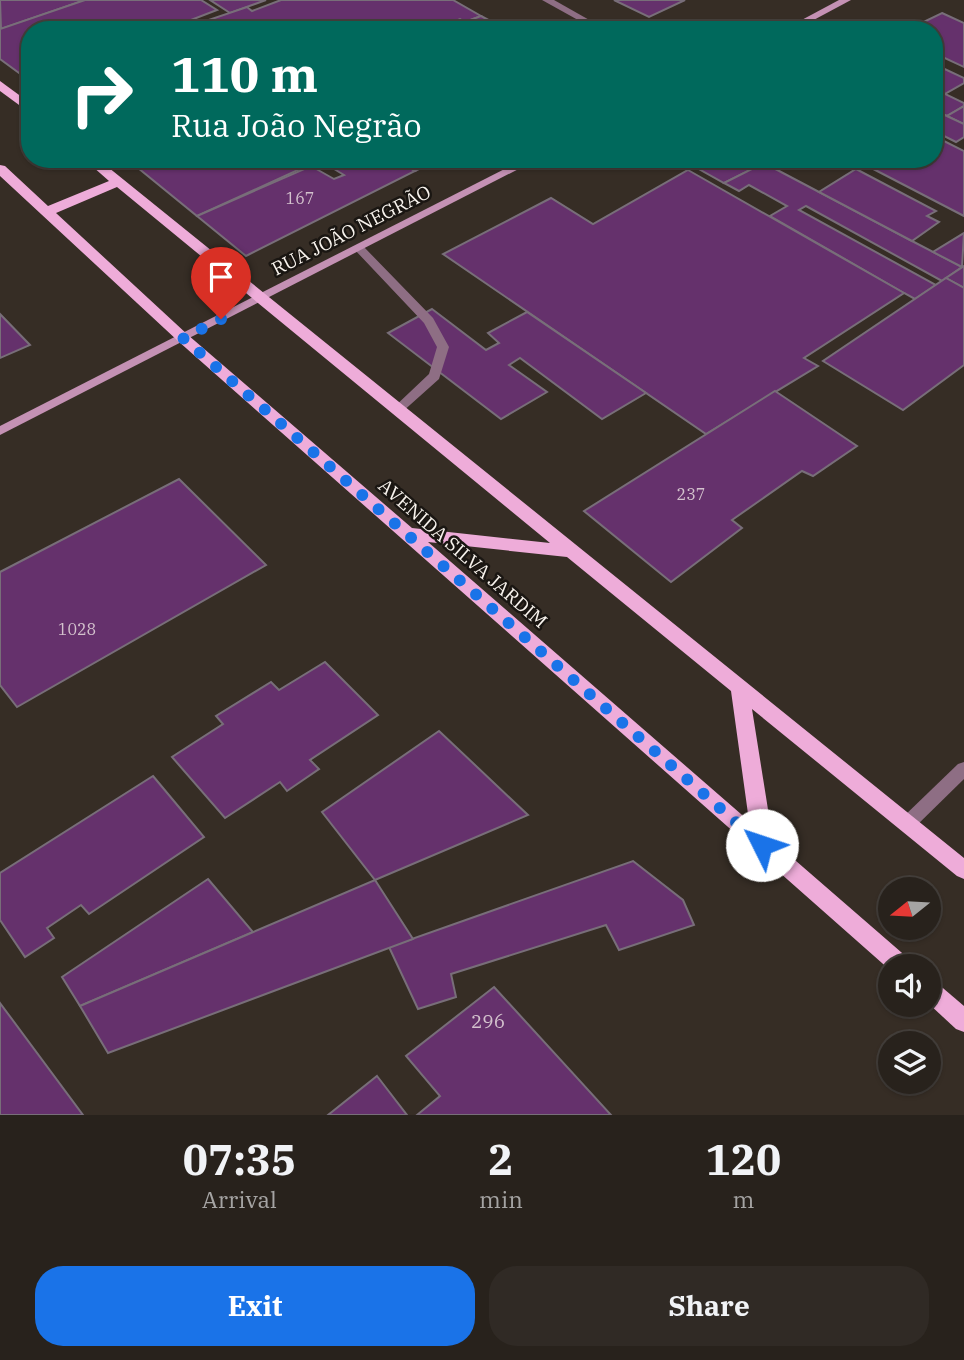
<!DOCTYPE html>
<meta charset="utf-8">
<style>
:root{--surface:#28221c;--page:#302a25;--text:#f1f3f6;--muted:#a5a4a3;--line:#443f3b;--accent:#1a73e8}
body{margin:0;font-family:"IBM Plex Serif",serif;background:var(--page);color:var(--text);height:100vh;display:flex;flex-direction:column;font-size:26px;white-space:nowrap}
*{box-sizing:border-box;margin:0}
p{font-size:23px;color:var(--muted)}
.icon{flex:none;width:38px;height:38px;fill:none;stroke:currentColor;stroke-width:2;stroke-linecap:round;stroke-linejoin:round}
.map{position:relative;height:1115px;overflow:hidden}
.side{display:flex;flex-direction:column;background:var(--surface);flex:1}
.side>*{flex:none}
.top-card{position:absolute;left:21px;top:21px;width:922px;height:147px;border-radius:28px;box-shadow:0 2px 5px #0004,0 0 0 2px var(--line);background:#00695c;color:#fff;overflow:hidden}
.needle{width:46px;rotate:252deg}
.tools{position:absolute;left:878px;top:877px;display:grid;gap:14px}
.tools a{display:grid;place-items:center;width:63px;height:63px;border-radius:50%;background:var(--surface);box-shadow:0 2px 5px #0004,0 0 0 2px var(--line);font-size:35px}
.pin{position:absolute;display:grid;place-items:center;width:60px;height:60px;color:#fff;margin:-72px -30px;border-radius:50% 50% 50% 0;rotate:-45deg;box-shadow:0 0 7px #0007}
.pin .icon{rotate:45deg}
.me{position:absolute;width:77px;margin:-38px;rotate:311deg;stroke-linejoin:round;filter:drop-shadow(0 0 5px #0008)}
.turn{display:flex;align-items:center;gap:24px;height:147px;padding:0 35px;font-size:32px}
.turn .icon{width:91px;height:91px;stroke-width:2.5}
.turn b{display:block;font-size:49px;line-height:60px}
.eta{display:flex;justify-content:space-evenly;align-items:center;height:119px;text-align:center}
.eta b{font-size:42px;font-weight:800;line-height:49px}
.button{display:flex;gap:14px;margin-top:auto;padding:14px 35px}
.button a{flex:1;height:80px;border-radius:28px;background:var(--accent);color:#fff;font-size:28px;font-weight:800;line-height:80px;text-align:center}
.button a+a{background:var(--page);color:var(--text)}
.map>svg:first-child{display:block}
.building{fill:#65316c;stroke:#786e79;stroke-width:2}
.lines{fill:none;stroke-linecap:round;stroke-linejoin:round}
.service{fill:#8e6e84;fill-rule:evenodd}
.minor{fill:#8e6e84;fill-rule:evenodd}
.secondary{fill:#c491b4;fill-rule:evenodd}
.primary{fill:#eeacd9;fill-rule:evenodd}
.route{stroke:#1a73e8;stroke-width:12;stroke-dasharray:0 21.6}
.labels{text-anchor:middle;stroke-width:5;stroke-linejoin:round;paint-order:stroke}
.number-label{font-size:16px;fill:#d3c2cd}
.street-label{font-size:19px;fill:#f8f3ed;stroke:#1a1612}
.near-number-label{font-size:19px;fill:#d3c2cd}
</style>
<div class="map">
<svg width="964" height="1115" viewBox="0 0 964 1115">
<rect width="100%" height="100%" fill="#362d25"/>
<!-- building -->
<g class="building">
<path d="M 0,0 L 85,0 L 1,29 Z"/>
<path d="M 85,0 L 201,0 L 217,10 L 165,30 L 30,30 L 30,81 L 0,59 L 0,29 Z"/>
<path d="M 210,0 L 266,0 L 230,13 Z"/>
<path d="M 281,0 L 453,0 L 481,16 L 465,22 L 460,19 L 434,30 L 182,29 L 247,7 L 252,11 Z"/>
<path d="M 614,0 L 685,0 L 649,17 Z"/>
<path d="M 942,13 L 964,23 L 964,67 L 934,53 L 934,30 L 907,30 Z"/>
<path d="M 481,16 L 507,30 L 448,30 L 465,22 Z"/>
<path d="M 934,64 L 964,78 L 964,83 L 945,94 L 964,103 L 964,106 L 947,116 L 934,110 Z"/>
<path d="M 964,106 L 964,124 L 947,116 Z"/>
<path d="M 934,110 L 964,124 L 964,137 L 956,142 L 934,131 Z"/>
<path d="M 934,136 L 964,151 L 964,216 L 854,159 L 934,159 Z"/>
<path d="M 127,159 L 322,159 L 197,216 Z"/>
<path d="M 324,159 L 395,159 L 415,171 L 246,256 L 197,216 L 311,166 L 334,179 L 344,175 L 321,161 Z"/>
<path d="M 395,159 L 438,159 L 415,171 Z"/>
<path d="M 681,159 L 757,159 L 764,163 L 724,183 Z"/>
<path d="M 764,163 L 912,241 L 962,267 L 942,281 L 806,206 L 799,210 L 936,285 L 915,299 L 904,293 L 770,216 L 787,206 L 749,185 L 739,191 L 724,183 Z"/>
<path d="M 856,169 L 936,211 L 927,216 L 939,222 L 912,241 L 819,192 Z"/>
<path d="M 688,170 L 904,293 L 804,358 L 818,366 L 706,434 L 443,254 L 551,198 L 593,224 Z"/>
<path d="M 964,233 L 962,267 L 933,252 Z"/>
<path d="M 964,266 L 964,288 L 946,278 Z"/>
<path d="M 946,278 L 964,288 L 964,365 L 903,410 L 823,361 Z"/>
<path d="M 432,309 L 486,350 L 499,343 L 488,333 L 527,312 L 646,393 L 602,419 L 520,358 L 509,365 L 547,392 L 501,419 L 388,333 Z"/>
<path d="M 0,314 L 30,345 L 0,358 Z"/>
<path d="M 775,391 L 857,446 L 813,476 L 802,471 L 732,520 L 742,528 L 671,582 L 584,511 Z"/>
<path d="M 179,479 L 266,565 L 17,707 L 0,685 L 0,572 Z"/>
<path d="M 325,662 L 378,715 L 310,760 L 319,769 L 287,791 L 280,782 L 225,818 L 172,757 L 223,724 L 216,716 L 271,682 L 279,690 Z"/>
<path d="M 439,731 L 528,815 L 375,880 L 322,812 Z"/>
<path d="M 153,776 L 204,837 L 89,914 L 81,905 L 47,928 L 54,938 L 25,957 L 0,920 L 0,873 Z"/>
<path d="M 633,861 L 683,900 L 694,925 L 619,950 L 606,925 L 451,974 L 456,997 L 418,1009 L 389,947 Z"/>
<path d="M 208,879 L 253,932 L 80,1006 L 62,977 Z"/>
<path d="M 375,880 L 413,939 L 108,1053 L 80,1006 Z"/>
<path d="M 494,987 L 611,1115 L 417,1115 L 440,1096 L 406,1056 Z"/>
<path d="M 0,1003 L 83,1115 L 0,1115 Z"/>
<path d="M 377,1076 L 407,1115 L 328,1115 Z"/>
</g>
<g class="lines">
<!-- service -->
<g class="service">
<path d="M 359,245 L 363,246 L 433,318 L 449,347 L 439,379 L 401,413 L 397,414 L 391,410 L 429,374 L 437,347 L 424,323 L 355,250 L 353,248 Z"/>
<path d="M 964,762 L 964,779 L 913,829 L 907,831 L 901,829 L 899,824 L 901,819 L 958,764 Z"/>
</g>
<!-- minor -->
<path class="minor" d="M 542,0 L 554,0 L 607,30 L 596,30 Z"/>
<!-- secondary -->
<g class="secondary">
<path d="M 839,0 L 851,0 L 795,30 L 783,30 Z"/>
<path d="M 524,159 L 538,159 L 0,435 L 0,426 Z"/>
</g>
<!-- primary -->
<g class="primary">
<path d="M 0,81 L 30,103 L 30,113 L 0,91 Z"/>
<path d="M 84,159 L 98,159 L 964,858 L 964,879 L 957,876 L 752,709 L 773,841 L 909,959 L 912,966 L 891,966 L 891,971 L 178,341 L 0,176 L 0,165 L 5,166 L 48,206 L 109,181 ZM 117,187 L 550,543 L 412,528 L 188,335 L 56,213 ZM 428,542 L 567,557 L 731,691 L 749,821 Z"/>
<path d="M 929,980 L 937,983 L 964,1006 L 964,1032 L 956,1029 L 929,1004 Z"/>
</g>
</g>
<g class="lines">
<!-- route -->
<path class="route" d="M 221,319 L 183,338 L 762,845"/>
</g>
<g class="labels">
<!-- number labels -->
<g class="number-label">
<text x="300" y="204">167</text>
<text x="691" y="500">237</text>
<text x="77" y="635">1028</text>
</g>
<!-- street labels -->
<g class="street-label">
<text transform="translate(351 230) rotate(-27)" y="7">RUA JOÃO NEGRÃO</text>
<text transform="translate(463 553) rotate(41)" y="7">AVENIDA SILVA JARDIM</text>
</g>
<!-- near-number labels -->
<g class="near-number-label">
<text x="488" y="1028">296</text>
</g>
</g>
</svg>
<div class="tools">
<a><svg class="needle" viewBox="-14 -14 28 28"><path d="M0-13l5 13h-10z" fill="#e53935"/><path d="M0 13l5-13h-10z" fill="#a5a4a3"/></svg></a>
<a><svg class="icon" aria-label="sound" viewBox="0 0 24 24"><path d="M4 9h4l5-4v14l-5-4H4zM17 9q2 3 0 6"/></svg></a>
<a><svg class="icon" aria-label="layers" viewBox="0 0 24 24"><path d="M12 4l9 5-9 5-9-5zM3 14l9 5 9-5"/></svg></a>
</div>
<div class="pin" style="left:221px;top:319px;background:#d93025"><svg class="icon" aria-label="arrive" viewBox="0 0 24 24"><path d="M6 21V4h12l-3 4 3 4H6"/></svg></div>
<svg class="me" style="left:762px;top:845px" viewBox="-20 -20 40 40"><circle r="19" fill="#fff"/><path d="M0-13L10 11 0 6-10 11z" fill="#1a73e8"/></svg>
<div class="top-card">
<div class="turn"><svg class="icon" aria-label="right" viewBox="0 0 24 24"><path d="M7 20v-9h11M14 6l5 5-5 5"/></svg><div><b>110 m</b>Rua João Negrão</div></div>
</div>
</div>
<section class="side">
<div class="eta">
<div><b>07:35</b><p>Arrival</p></div>
<div><b>2</b><p>min</p></div>
<div><b>120</b><p>m</p></div>
</div>
<div class="button"><a>Exit</a><a>Share</a></div>
</section>
